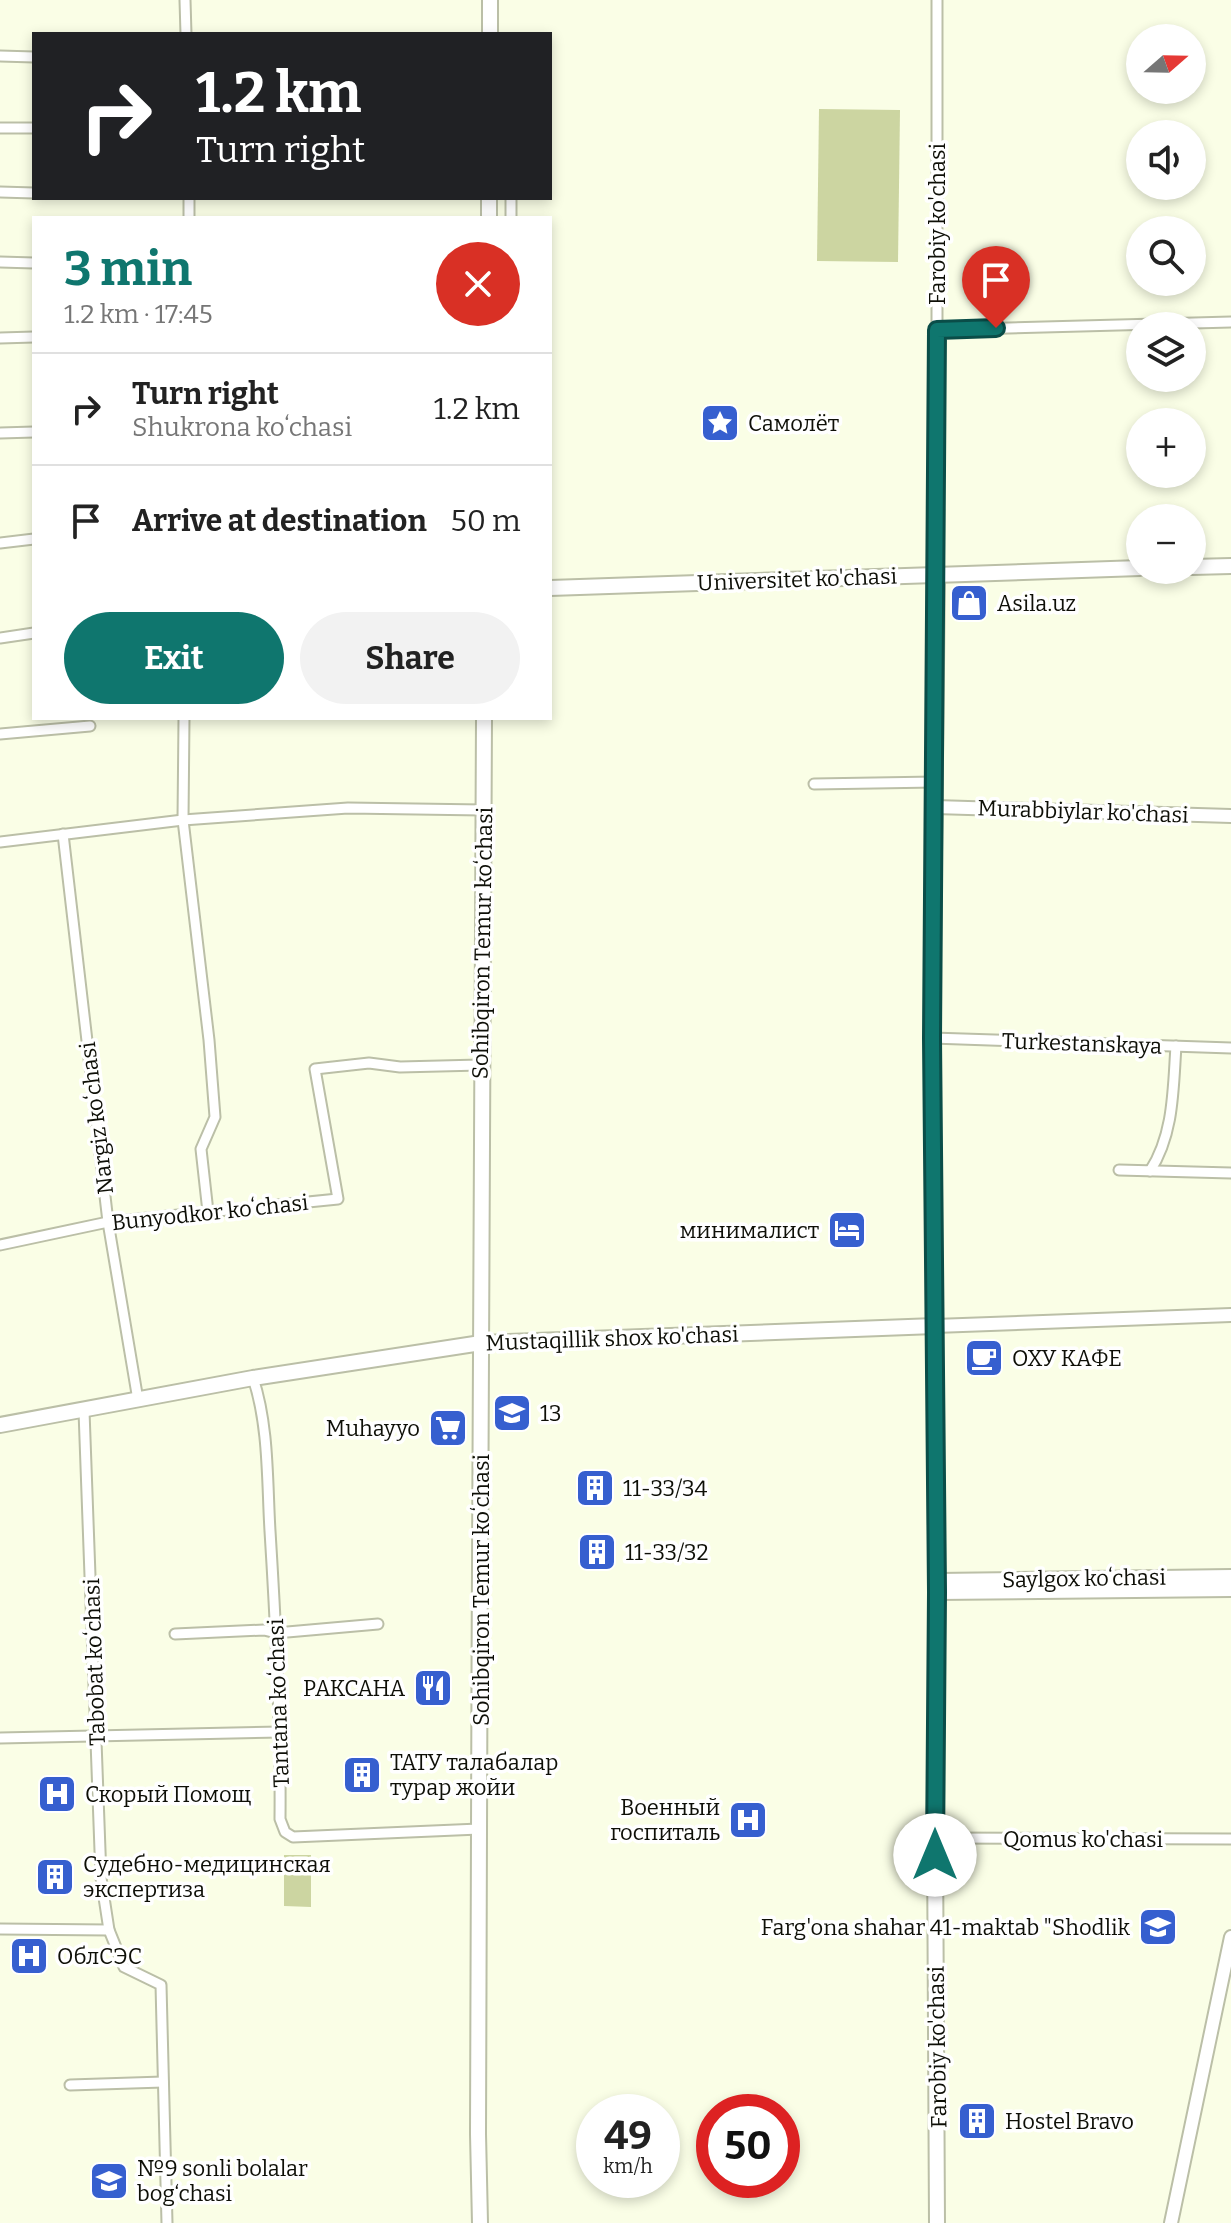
<!DOCTYPE html>
<meta charset="utf-8">
<style>
:root{--surface:#fff;--page:#f2f2f2;--text:#222;--muted:#767676;--line:#e0e0e0;--accent:#0f766e}
body{margin:0;font-family:Bitter,serif;background:var(--page);color:var(--text);height:100vh;display:flex;flex-direction:column;font-size:30px;white-space:nowrap}
*{box-sizing:border-box;margin:0}
p{font-size:26px;color:var(--muted)}
.icon{flex:none;width:44px;height:44px;fill:none;stroke:currentColor;stroke-width:2;stroke-linecap:round;stroke-linejoin:round}
.map{position:relative;flex:1;overflow:hidden}
.sheet{position:absolute;left:32px;top:216px;width:520px;height:504px;display:flex;flex-direction:column;background:var(--surface);border-radius:0px;box-shadow:0 4px 12px #0003}
.sheet>*{flex:none}
.banner{position:absolute;left:32px;top:32px;width:520px;height:168px;border-radius:0px;box-shadow:0 4px 12px #0003;background:#202124;color:#fff;overflow:hidden}
.needle{width:52px;rotate:70deg}
.tools{position:absolute;left:1126px;top:24px;display:grid;gap:16px}
.tools a{display:grid;place-items:center;width:80px;height:80px;border-radius:50%;background:var(--surface);box-shadow:0 4px 12px #0003;font-size:40px}
.speed{position:absolute;left:576px;top:2094px;display:flex;gap:16px;font-size:40px;font-weight:700;text-align:center}
.speed>*{display:grid;place-content:center;width:104px;height:104px;border-radius:50%;background:var(--surface);box-shadow:0 4px 12px #0003;line-height:1}
.speed small{font-size:20px;font-weight:400}
.speed .limit{border:12px solid #d22;background:#fff;color:#111}
.pin{position:absolute;display:grid;place-items:center;width:68px;height:68px;color:#fff;margin:-82px -34px;border-radius:50% 50% 50% 0;rotate:-45deg;box-shadow:0 0 8px #0007}
.pin .icon{rotate:45deg}
.me{position:absolute;width:88px;margin:-44px;rotate:0deg;stroke-linejoin:round;filter:drop-shadow(0 0 6px #0008)}
.turn{display:flex;align-items:center;gap:28px;height:168px;padding:0 32px;font-size:36px}
.turn .icon{width:104px;height:104px;stroke-width:2.5}
.turn b{display:block;font-size:56px;line-height:68px}
.round{display:grid;place-items:center;flex:none;width:84px;height:84px;border-radius:42px;background:var(--page)}
.overview{display:flex;align-items:center;justify-content:space-between;height:136px;padding:0 32px}
h1{font-size:48px;font-weight:700;line-height:60px;color:var(--accent)}
.action{display:flex;gap:16px;margin-top:auto;padding:16px 32px}
.action a{flex:1;height:92px;border-radius:48px;background:var(--accent);color:#fff;font-size:32px;font-weight:700;line-height:92px;text-align:center}
.action a+a{background:var(--page);color:var(--text)}
ul{padding:0;list-style:none}
li{display:flex;align-items:center;gap:24px;height:112px;padding:0 32px;border-top:2px solid var(--line)}
li div{flex:1}
li b{display:block;font-size:30px}
li em{font-style:normal}
.map>svg:first-child{display:block}
.green{fill:#ccd5a1}
.lines{fill:none;stroke-linecap:round;stroke-linejoin:round}
.minor-casing{stroke:#bbbfa7;stroke-width:13}
.tertiary-casing{stroke:#bbbfa7;stroke-width:16}
.secondary-casing{stroke:#bbbfa7;stroke-width:18}
.minor{stroke:#fff;stroke-width:9}
.tertiary{stroke:#fff;stroke-width:12}
.secondary{stroke:#fff;stroke-width:14}
.route-casing{stroke:#0a4d48;stroke-width:20}
.route{stroke:#0f766e;stroke-width:14}
.labels{text-anchor:middle;stroke-width:7;stroke-linejoin:round;paint-order:stroke}
.street-label{font-size:22px;fill:#0e0f07;stroke:#fff}
.poi-label{font-size:22px;fill:#0e0f07;stroke:#fff;text-anchor:start}
</style>
<div class="map">
<svg width="1231" height="2223" viewBox="0 0 1231 2223">
<rect width="100%" height="100%" fill="#fafee6"/>
<!-- green -->
<g class="green">
<path d="M 819,109 L 900,110 L 898,262 L 817,261 Z"/>
<path d="M 284,1855 L 311,1855 L 311,1907 L 284,1906 Z"/>
</g>
<g class="lines">
<!-- minor casing -->
<g class="minor-casing">
<g id="minor">
<path d="M 185,0 L 186,34"/>
<path d="M 0,56 L 34,57"/>
<path d="M 0,128 L 34,128"/>
<path d="M 0,192 L 34,193"/>
<path d="M 189,198 L 189,218"/>
<path d="M 511,218 L 511,198"/>
<path d="M 0,262 L 34,263"/>
<path d="M 937,330 L 1231,322"/>
<path d="M 0,338 L 34,337"/>
<path d="M 0,433 L 34,432"/>
<path d="M 0,543 L 34,539"/>
<path d="M 937,574 L 937,0"/>
<path d="M 0,638 L 34,633"/>
<path d="M 184,718 L 183,820 L 209,1040 L 215,1117 L 201,1149 L 208,1212"/>
<path d="M 0,734 L 90,726"/>
<path d="M 814,784 L 935,782"/>
<path d="M 63,834 L 108,1222 L 138,1400"/>
<path d="M 0,842 L 183,820 L 348,808 L 483,810"/>
<path d="M 932,1038 L 1231,1048"/>
<path d="M 1119,1170 L 1231,1173"/>
<path d="M 1150,1171 C 1174,1134 1173,1089 1176,1046"/>
<path d="M 0,1245 L 108,1222 L 338,1199 L 315,1069 L 369,1063 L 400,1067 L 480,1065"/>
<path d="M 253,1378 C 269,1426 267,1481 270,1531 C 276,1627 281,1723 280,1819 L 285,1832 L 293,1837 L 479,1829"/>
<path d="M 84,1411 L 101,1878 L 109,1930 L 124,1967 L 161,1985 L 167,2223"/>
<path d="M 175,1634 L 264,1630 L 276,1633 L 378,1624"/>
<path d="M 0,1738 L 281,1732"/>
<path d="M 935,1838 L 1231,1839"/>
<path d="M 0,1929 L 109,1930"/>
<path d="M 70,2085 L 163,2082"/>
</g>
</g>
<!-- tertiary casing -->
<g class="tertiary-casing">
<g id="tertiary">
<path d="M 935,807 L 1231,816"/>
<path d="M 935,1326 L 1231,1315"/>
<path d="M 1171,2223 L 1231,1937"/>
</g>
</g>
<!-- secondary casing -->
<g class="secondary-casing">
<g id="secondary">
<path d="M 490,34 L 490,0"/>
<path d="M 489,218 L 489,198"/>
<path d="M 1192,567 L 1231,566"/>
<path d="M 937,574 L 932,1038 L 937,1592 L 935,1838 L 937,2223"/>
<path d="M 550,588 L 1140,568"/>
<path d="M 0,1425 L 253,1378 L 481,1343 L 935,1326"/>
<path d="M 937,1581 L 1231,1577"/>
<path d="M 937,1592 L 1231,1589"/>
<path d="M 480,2223 L 478,2134 C 480,1662 480,1190 484,718"/>
</g>
</g>
<!-- minor -->
<use href="#minor" class="minor"/>
<!-- tertiary -->
<use href="#tertiary" class="tertiary"/>
<!-- secondary -->
<use href="#secondary" class="secondary"/>
</g>
<g class="lines">
<!-- route casing -->
<g class="route-casing">
<path id="route" d="M 935,1855 L 937,1592 L 932,1038 L 937,330 L 996,328"/>
</g>
<!-- route -->
<use href="#route" class="route"/>
</g>
<!-- icons -->
<defs>
<g id="sight-square" transform="scale(2)"><rect x="-9" y="-9" width="18" height="18" rx="4" fill="#365fcf" stroke="#fff"/><path d="M0-6L1.8-2.2L6-1.7L2.9 1.2L3.7 5.4L0 3.3L-3.7 5.4L-2.9 1.2L-6-1.7L-1.8-2.2Z" fill="#fff"/></g>
<g id="shop-square" transform="scale(2)"><rect x="-9" y="-9" width="18" height="18" rx="4" fill="#365fcf" stroke="#fff"/><path d="M-5-2.5h2.3a2.7 3.5 0 0 1 5.4 0H5L5.5 6h-11ZM-1.5-2.5h3a1.5 2.3 0 0 0-3 0Z" fill="#fff"/></g>
<g id="hotel-square" transform="scale(2)"><rect x="-9" y="-9" width="18" height="18" rx="4" fill="#365fcf" stroke="#fff"/><path d="M-6-4.5h1.5V1H6V5H4.5V3h-9V5H-6ZM-4 0a1.8 1.8 0 1 1 3.6 0ZM.5 0V-2.5h3Q6-2.5 6 0Z" fill="#fff"/></g>
<g id="cafe-square" transform="scale(2)"><rect x="-9" y="-9" width="18" height="18" rx="4" fill="#365fcf" stroke="#fff"/><path d="M-5.5-4.5H6V0H3Q3 3.5 0 3.5H-2.5Q-5.5 3.5-5.5 0ZM3-3.2v2h1.7v-2ZM-6 4.5H4V6H-6Z" fill="#fff"/></g>
<g id="school-square" transform="scale(2)"><rect x="-9" y="-9" width="18" height="18" rx="4" fill="#365fcf" stroke="#fff"/><path d="M0-5L7-2L0 1L-7-2ZM-4 1L0 2.5L4 1V4Q0 6-4 4Z" fill="#fff"/></g>
<g id="supermarket-square" transform="scale(2)"><rect x="-9" y="-9" width="18" height="18" rx="4" fill="#365fcf" stroke="#fff"/><path d="M-6-5.5h2.5l.6 2H6L4.5 2H-2.5L-4.4-4H-6ZM-1.5 3.2a1.3 1.3 0 1 0 .1 0ZM3 3.2a1.3 1.3 0 1 0 .1 0Z" fill="#fff"/></g>
<g id="building-square" transform="scale(2)"><rect x="-9" y="-9" width="18" height="18" rx="4" fill="#365fcf" stroke="#fff"/><path d="M-4-6H4V6H1V3H-1V6H-4ZM-2.5-4.3h1.7v1.8h-1.7ZM.8-4.3h1.7v1.8H.8ZM-2.5-1h1.7V.8h-1.7ZM.8-1h1.7V.8H.8Z" fill="#fff"/></g>
<g id="restaurant-square" transform="scale(2)"><rect x="-9" y="-9" width="18" height="18" rx="4" fill="#365fcf" stroke="#fff"/><path d="M-5-6h1v4h1v-4h1v4h1v-4h1v5L-1.5 .5V6h-2V.5L-5-1ZM5-6V6H3V1.5H1.5Q1.5-4 5-6Z" fill="#fff"/></g>
<g id="hospital-square" transform="scale(2)"><rect x="-9" y="-9" width="18" height="18" rx="4" fill="#365fcf" stroke="#fff"/><path d="M-5-5h3v3.5h4V-5h3V5h-3V1.5h-4V5h-3Z" fill="#fff"/></g>
</defs>
<g fill-rule="evenodd">
<use href="#sight-square" x="720" y="423"/>
<use href="#shop-square" x="969" y="603"/>
<use href="#hotel-square" x="847" y="1230"/>
<use href="#cafe-square" x="984" y="1358"/>
<use href="#school-square" x="512" y="1413"/>
<use href="#supermarket-square" x="448" y="1428"/>
<use href="#building-square" x="595" y="1488"/>
<use href="#building-square" x="597" y="1552"/>
<use href="#restaurant-square" x="433" y="1688"/>
<use href="#building-square" x="362" y="1775"/>
<use href="#hospital-square" x="57" y="1794"/>
<use href="#hospital-square" x="748" y="1820"/>
<use href="#building-square" x="55" y="1877"/>
<use href="#school-square" x="1158" y="1927"/>
<use href="#hospital-square" x="29" y="1956"/>
<use href="#building-square" x="977" y="2121"/>
<use href="#school-square" x="109" y="2181"/>
</g>
<g class="labels">
<!-- street labels -->
<g class="street-label">
<text transform="translate(937 224) rotate(-90)" y="8">Farobiy ko'chasi</text>
<text transform="translate(797 579) rotate(-2)" y="8">Universitet ko'chasi</text>
<text transform="translate(1083 811) rotate(2)" y="8">Murabbiylar ko'chasi</text>
<text transform="translate(482 943) rotate(-89)" y="8">Sohibqiron Temur koʻchasi</text>
<text transform="translate(1082 1043) rotate(2)" y="8">Turkestanskaya</text>
<text transform="translate(96 1118) rotate(-97)" y="8">Nargiz koʻchasi</text>
<text transform="translate(210 1212) rotate(-6)" y="8">Bunyodkor koʻchasi</text>
<text transform="translate(612 1338) rotate(-2)" y="8">Mustaqillik shox ko'chasi</text>
<text transform="translate(1084 1578) rotate(-1)" y="8">Saylgox koʻchasi</text>
<text transform="translate(481 1590) rotate(-90)" y="8">Sohibqiron Temur koʻchasi</text>
<text transform="translate(94 1662) rotate(-92)" y="8">Tabobat koʻchasi</text>
<text transform="translate(278 1703) rotate(-92)" y="8">Tantana koʻchasi</text>
<text x="1083" y="1847">Qomus ko'chasi</text>
<text transform="translate(937 2047) rotate(-91)" y="8">Farobiy ko'chasi</text>
</g>
<!-- poi labels -->
<g class="poi-label">
<text x="748" y="431">Самолёт</text>
<text x="997" y="611">Asila.uz</text>
<text x="819" y="1238" text-anchor="end">минималист</text>
<text x="1012" y="1366">ОХУ КАФЕ</text>
<text x="540" y="1421">13</text>
<text x="420" y="1436" text-anchor="end">Muhayyo</text>
<text x="623" y="1496">11-33/34</text>
<text x="625" y="1560">11-33/32</text>
<text x="405" y="1696" text-anchor="end">РАКСАНА</text>
<text x="390" y="1770">ТАТУ талабалар<tspan x="390" dy="25">турар жойи</tspan></text>
<text x="85" y="1802">Скорый Помощ</text>
<text x="720" y="1815" text-anchor="end">Военный<tspan x="720" dy="25">госпиталь</tspan></text>
<text x="83" y="1872">Судебно-медицинская<tspan x="83" dy="25">экспертиза</tspan></text>
<text x="1130" y="1935" text-anchor="end">Farg'ona shahar 41-maktab "Shodlik</text>
<text x="57" y="1964">ОблСЭС</text>
<text x="1005" y="2129">Hostel Bravo</text>
<text x="137" y="2176">№9 sonli bolalar<tspan x="137" dy="25">bog‘chasi</tspan></text>
</g>
</g>
</svg>
<div class="tools">
<a><svg class="needle" viewBox="-14 -14 28 28"><path d="M0-13l5 13h-10z" fill="#e53935"/><path d="M0 13l5-13h-10z" fill="#767676"/></svg></a>
<a><svg class="icon" aria-label="sound" viewBox="0 0 24 24"><path d="M4 9h4l5-4v14l-5-4H4zM17 9q2 3 0 6"/></svg></a>
<a><svg class="icon" aria-label="search" viewBox="0 0 24 24"><circle cx="10" cy="10" r="6"/><path d="M15 15l6 6"/></svg></a>
<a><svg class="icon" aria-label="layers" viewBox="0 0 24 24"><path d="M12 4l9 5-9 5-9-5zM3 14l9 5 9-5"/></svg></a>
<a>+</a>
<a>−</a>
</div>
<div class="speed"><div>49<small>km/h</small></div><div class="limit">50</div></div>
<div class="pin" style="left:996px;top:328px;background:#d93025"><svg class="icon" aria-label="arrive" viewBox="0 0 24 24"><path d="M6 21V4h12l-3 4 3 4H6"/></svg></div>
<svg class="me" style="left:935px;top:1855px" viewBox="-20 -20 40 40"><circle r="19" fill="#fff"/><path d="M0-13L10 11 0 6-10 11z" fill="#0f766e"/></svg>
<div class="banner">
<div class="turn"><svg class="icon" aria-label="right" viewBox="0 0 24 24"><path d="M7 20v-9h11M14 6l5 5-5 5"/></svg><div><b>1.2 km</b>Turn right</div></div>
</div>
<section class="sheet">
<div class="overview"><div><h1>3 min</h1><p>1.2 km · 17:45</p></div><a class="round" style="background:#d93025;color:#fff"><svg class="icon" aria-label="close" viewBox="0 0 24 24"><path d="M6 6l12 12M18 6L6 18"/></svg></a></div>
<ul>
<li><svg class="icon" aria-label="right" viewBox="0 0 24 24"><path d="M7 20v-9h11M14 6l5 5-5 5"/></svg><div><b>Turn right</b><p>Shukrona koʻchasi</p></div><em>1.2 km</em></li>
<li><svg class="icon" aria-label="arrive" viewBox="0 0 24 24"><path d="M6 21V4h12l-3 4 3 4H6"/></svg><div><b>Arrive at destination</b></div><em>50 m</em></li>
</ul>
<div class="action"><a>Exit</a><a>Share</a></div>
</section>
</div>
